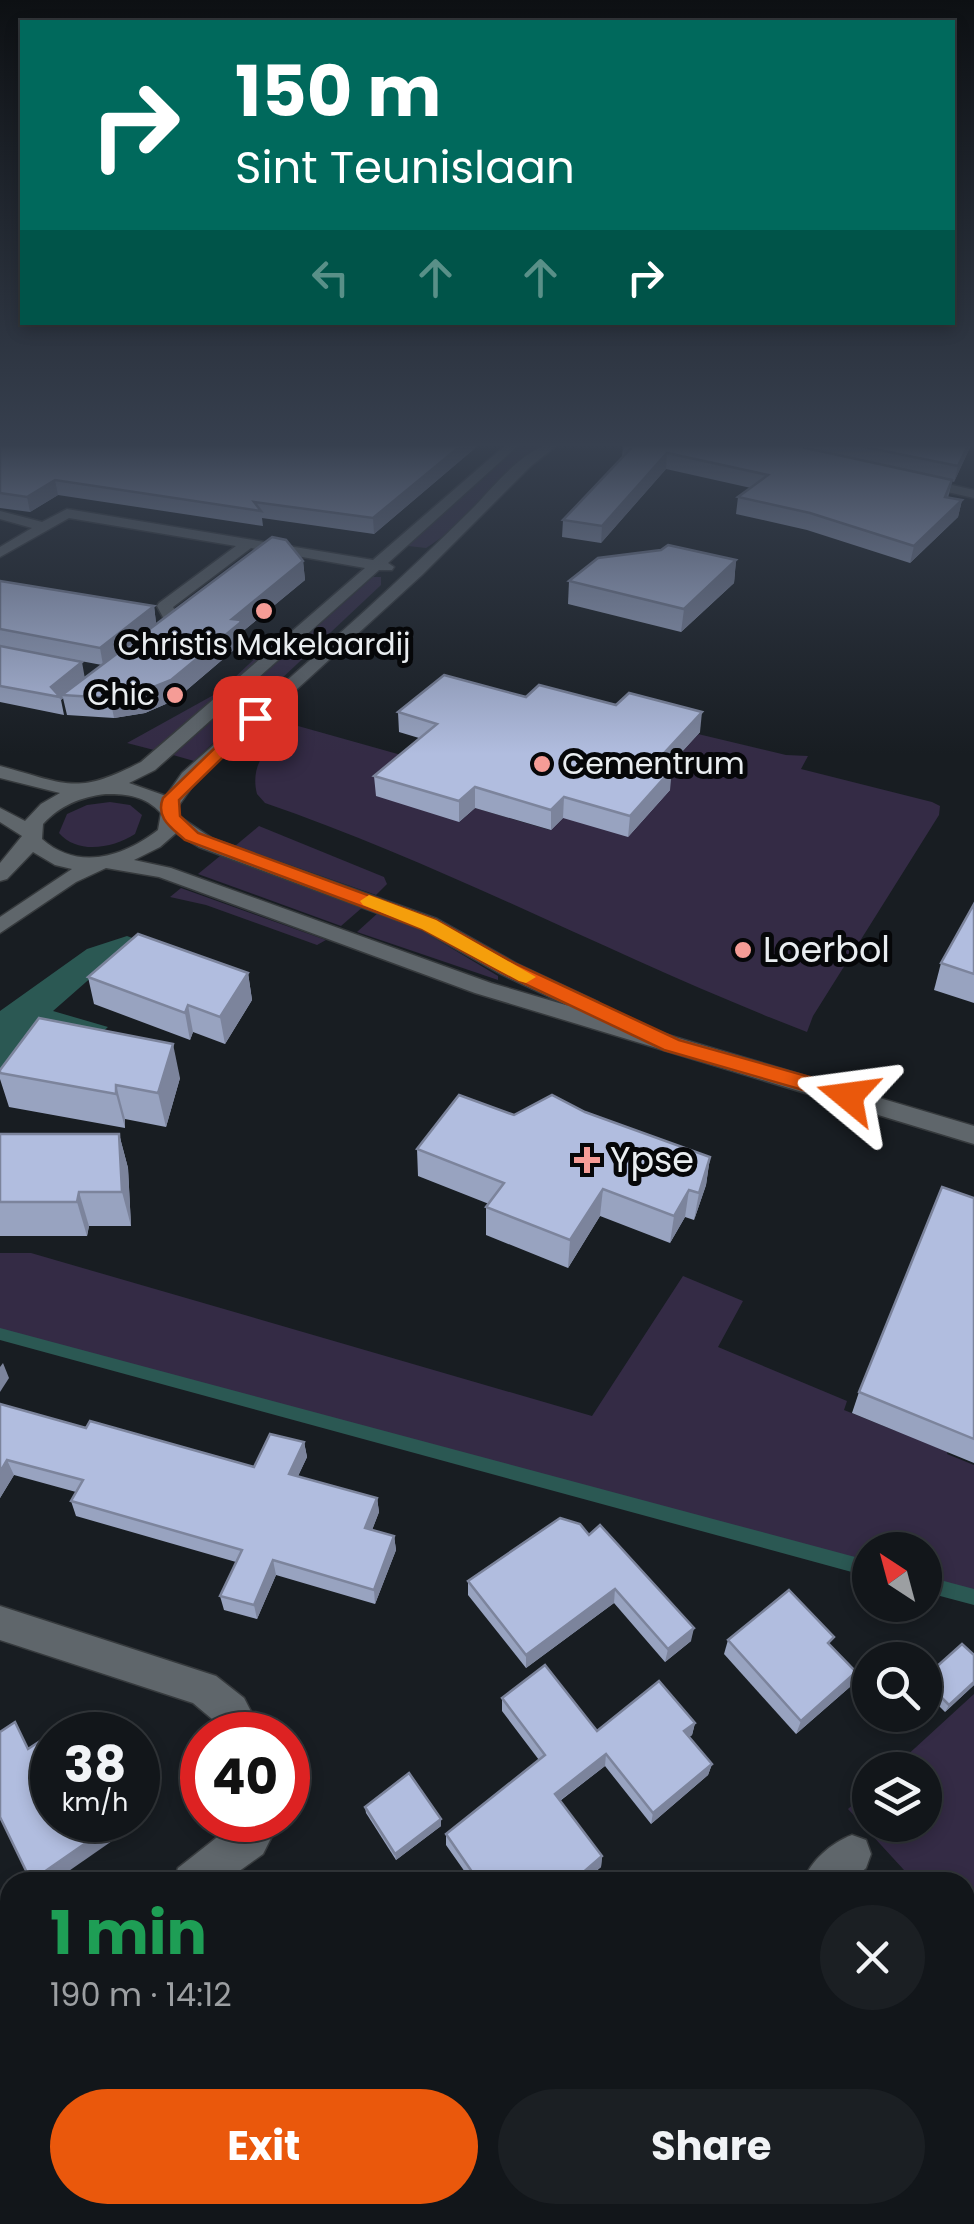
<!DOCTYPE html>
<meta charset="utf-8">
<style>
:root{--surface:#12161a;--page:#1b1f23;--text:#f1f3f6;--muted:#9c9fa2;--line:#313539;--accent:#ea580c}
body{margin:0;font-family:Poppins,sans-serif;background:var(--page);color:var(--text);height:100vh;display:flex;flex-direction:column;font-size:38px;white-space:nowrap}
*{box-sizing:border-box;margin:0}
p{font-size:32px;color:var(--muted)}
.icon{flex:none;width:55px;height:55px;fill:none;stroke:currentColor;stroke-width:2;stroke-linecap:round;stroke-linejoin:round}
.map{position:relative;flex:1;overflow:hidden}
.drawer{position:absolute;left:0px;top:1872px;width:975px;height:352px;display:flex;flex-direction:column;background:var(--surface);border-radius:30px 30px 0 0;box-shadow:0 5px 15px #0003,0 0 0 2px var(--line)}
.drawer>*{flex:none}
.guide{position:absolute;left:20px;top:20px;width:935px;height:305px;border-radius:0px;box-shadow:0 5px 15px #0003,0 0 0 2px var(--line);background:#00695c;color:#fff;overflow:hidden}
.needle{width:65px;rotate:324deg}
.fabs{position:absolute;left:852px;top:1532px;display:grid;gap:20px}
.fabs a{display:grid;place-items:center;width:90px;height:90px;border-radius:50%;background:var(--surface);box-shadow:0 5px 15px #0003,0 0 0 2px var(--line);font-size:50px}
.speed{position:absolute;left:30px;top:1712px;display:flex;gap:20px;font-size:50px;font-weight:700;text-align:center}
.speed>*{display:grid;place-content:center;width:130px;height:130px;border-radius:50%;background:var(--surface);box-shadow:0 5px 15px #0003,0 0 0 2px var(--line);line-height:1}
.speed small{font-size:25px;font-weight:400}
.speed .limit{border:15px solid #d22;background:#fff;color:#111}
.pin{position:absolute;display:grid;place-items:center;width:85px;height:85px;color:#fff;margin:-42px;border-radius:20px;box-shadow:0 5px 15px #0006}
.me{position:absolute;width:110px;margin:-55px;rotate:286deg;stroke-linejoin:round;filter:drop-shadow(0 0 8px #0008)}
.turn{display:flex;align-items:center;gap:35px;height:210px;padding:0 50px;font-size:45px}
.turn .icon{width:130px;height:130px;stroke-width:2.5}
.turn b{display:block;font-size:70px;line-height:85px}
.lanes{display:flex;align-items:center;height:95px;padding:0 50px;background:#0003;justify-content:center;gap:50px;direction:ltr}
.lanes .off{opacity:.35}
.round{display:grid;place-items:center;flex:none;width:105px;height:105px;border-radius:52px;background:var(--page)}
.head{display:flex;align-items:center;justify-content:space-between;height:170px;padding:0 50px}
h1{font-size:60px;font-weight:700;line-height:75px;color:#1e9e55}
.button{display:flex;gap:20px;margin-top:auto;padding:20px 50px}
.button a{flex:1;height:115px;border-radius:60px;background:var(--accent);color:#fff;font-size:40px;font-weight:700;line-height:115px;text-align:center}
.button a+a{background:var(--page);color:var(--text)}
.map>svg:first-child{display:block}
.green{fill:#342b45}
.water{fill:#2b5853}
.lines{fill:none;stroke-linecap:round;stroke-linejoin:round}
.stream{fill:#2b5853;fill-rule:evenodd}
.minor-casing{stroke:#363a3d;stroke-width:3}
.minor{fill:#5f666b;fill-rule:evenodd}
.wall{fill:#98a3c0}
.shaded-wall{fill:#7c849c}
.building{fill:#b1bddf;stroke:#7c849c;stroke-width:2.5}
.route{fill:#ea580c;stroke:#983908;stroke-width:2.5}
.slow{fill:#f59e0b}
.poi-dot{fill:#f59c96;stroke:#060709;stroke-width:4}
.labels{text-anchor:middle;stroke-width:10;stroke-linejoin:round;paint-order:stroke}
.far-poi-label{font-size:30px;fill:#e9edf0;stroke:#060709}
.poi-label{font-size:35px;fill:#e9edf0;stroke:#060709;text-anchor:start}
</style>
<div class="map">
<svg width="974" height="2224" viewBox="0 0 974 2224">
<rect width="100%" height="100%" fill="#181d22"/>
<!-- green -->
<g class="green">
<path d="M 521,443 L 547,443 C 504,474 471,520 426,548 L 408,546 Z"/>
<path d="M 373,577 L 381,577 L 381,585 L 194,761 L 173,755 Z"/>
<path d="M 281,634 L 287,635 L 154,750 L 127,743 L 219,692 Z"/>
<path d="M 291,724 L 419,760 L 459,822 L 475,808 L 550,830 L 563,818 L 664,772 L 698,734 L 786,755 L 808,756 L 801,769 L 932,802 L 940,806 L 939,815 L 813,1016 L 807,1032 C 624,962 451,867 265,803 L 257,794 C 249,762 270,745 291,724 Z"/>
<path d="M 110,802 L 130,805 L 142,815 L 135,834 C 113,848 78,855 59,833 L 67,814 L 87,805 Z"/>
<path d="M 259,826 L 384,877 L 387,884 L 376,895 L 235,846 Z"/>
<path d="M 220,856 L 364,906 L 341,926 L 198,874 Z"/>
<path d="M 181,888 L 326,940 L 317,945 L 206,905 L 170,897 Z"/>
<path d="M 379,912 L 416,927 L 498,976 L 498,980 L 357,932 Z"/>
<path d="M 0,1253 L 31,1253 L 592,1416 L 683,1276 L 743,1301 L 718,1347 L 847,1401 L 844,1410 L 896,1431 L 953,1435 L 947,1454 L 974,1465 L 974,1597 L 925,1584 L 925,1550 L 870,1550 L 870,1569 L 0,1334 Z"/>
<path d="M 974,1694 L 974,2224 L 514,2224 L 523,2215 L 965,2215 L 965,1882 L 915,1882 L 848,1809 L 870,1789 L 870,1825 L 925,1825 L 925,1770 L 891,1770 Z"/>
</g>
<!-- water -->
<path class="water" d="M 127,936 L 135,939 L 53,1011 L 108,1027 L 88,1045 L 0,1073 L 0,1011 L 87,949 Z"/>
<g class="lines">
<!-- stream -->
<g class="stream">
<path d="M 0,1328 L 870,1561 L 870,1577 L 0,1340 Z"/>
<path d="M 925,1576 L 974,1589 L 974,1605 L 925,1592 Z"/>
</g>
<!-- minor casing -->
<g class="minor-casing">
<g id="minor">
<path d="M 508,443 L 521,443 L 388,563 L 394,567 L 392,570 L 379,570 L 155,770 L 129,783 L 166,796 L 182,773 C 280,686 379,602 471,510 C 494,487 526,443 560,443 L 531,466 L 422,575 L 196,781 L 177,808 L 180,817 L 213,839 L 437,919 L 517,964 L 598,1002 L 602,1007 L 594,1013 L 974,1126 L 974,1144 L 475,993 L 159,877 L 106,868 L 76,882 L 0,933 L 0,917 L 72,869 L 55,865 L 33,852 L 7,879 L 0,881 L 0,863 L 22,836 L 0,822 L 0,808 L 25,821 L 41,804 L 60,793 L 0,778 L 0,766 C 67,784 76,796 141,762 L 365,568 L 251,548 L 173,607 L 182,622 L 154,642 L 146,637 L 165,621 L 157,606 L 159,603 L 236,546 L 69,518 L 0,557 L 0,547 L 32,528 L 0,519 L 0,511 L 42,522 L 67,509 L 373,560 ZM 106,794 C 128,794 145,796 161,813 L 158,830 C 123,857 78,871 42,839 L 43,824 C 60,805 81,797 106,794 ZM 176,833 L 199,847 L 421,929 L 501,974 L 569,1006 L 491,983 L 171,868 L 134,860 L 160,847 Z"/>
<path d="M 917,477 L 974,490 L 974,498 L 912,484 L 912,478 Z"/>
<path d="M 0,1606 L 216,1676 L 244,1698 L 263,1735 L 225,1735 L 218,1724 L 193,1703 L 0,1640 Z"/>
<path d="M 239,1820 L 280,1820 L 263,1854 L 224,1882 L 173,1882 L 178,1868 Z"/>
<path d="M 852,1835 L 866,1840 L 871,1854 L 866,1868 L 850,1882 L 803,1882 C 810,1861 831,1843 852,1835 Z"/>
<path d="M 10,1999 L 10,2044 L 0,2048 L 0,2003 Z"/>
<path d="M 441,2215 L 493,2215 L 489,2224 L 437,2224 Z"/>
</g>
</g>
<!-- minor -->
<use href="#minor" class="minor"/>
</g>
<!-- wall -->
<g class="wall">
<path d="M 0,443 L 481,443 L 374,534 L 262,518 L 263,526 L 58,495 L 30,512 L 0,508 Z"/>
<path d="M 623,443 L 972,443 L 954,482 L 952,481 L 948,498 L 962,500 L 958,517 L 910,563 L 807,530 L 736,514 L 738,497 L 751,488 L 666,469 L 601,543 L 562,537 L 563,520 L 622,457 Z"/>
<path d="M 736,560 L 734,583 L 681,632 L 568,604 L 569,581 Z"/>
<path d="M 303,561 L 305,580 L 242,632 L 242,643 L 175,700 L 145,713 L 114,718 L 67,715 L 63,698 L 61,700 L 64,715 L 0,702 L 0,646 L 85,677 L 102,665 L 0,646 L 0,581 L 154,606 L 156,623 L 129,645 Z"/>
<path d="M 526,697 L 700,732 L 667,768 L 670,790 L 628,837 L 563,818 L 551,830 L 475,808 L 459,822 L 376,796 L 374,776 L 419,738 L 399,732 L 398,712 Z"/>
<path d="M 974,904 L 974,1003 L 934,990 L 941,963 Z"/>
<path d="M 248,973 L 252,1000 L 225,1044 L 193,1032 L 190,1040 L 94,1004 L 88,977 Z"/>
<path d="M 0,1070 L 180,1078 L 166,1127 L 125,1119 L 125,1128 L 9,1107 L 0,1079 Z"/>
<path d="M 585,1112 L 710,1157 L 706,1185 L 694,1220 L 685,1217 L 670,1243 L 600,1216 L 568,1268 L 486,1235 L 486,1207 L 489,1204 L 418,1176 L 417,1149 L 514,1115 Z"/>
<path d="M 0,1134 L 119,1134 L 128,1168 L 131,1226 L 89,1226 L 87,1236 L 0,1236 Z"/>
<path d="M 974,1198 L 974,1463 L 852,1413 L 859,1392 Z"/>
<path d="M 0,1404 L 86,1428 L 254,1467 L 304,1442 L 307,1457 L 298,1476 L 377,1498 L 379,1512 L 372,1530 L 394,1536 L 396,1550 L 375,1604 L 276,1575 L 257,1619 L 224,1610 L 220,1596 L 236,1562 L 76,1516 L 71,1501 L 76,1492 L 14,1475 L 0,1498 Z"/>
<path d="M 560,1518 L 691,1641 L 665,1662 L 614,1603 L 526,1668 L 468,1595 L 468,1581 Z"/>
<path d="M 728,1640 L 831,1646 L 856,1672 L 851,1686 L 796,1734 L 724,1654 Z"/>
<path d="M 974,1655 L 974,1685 L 945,1712 L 925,1692 L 925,1677 Z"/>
<path d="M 502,1698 L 597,1731 L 695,1723 L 692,1735 L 689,1737 L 712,1764 L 708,1775 L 651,1824 L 605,1766 L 560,1801 L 602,1856 L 601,1867 L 583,1882 L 472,1882 L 446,1845 L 446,1834 L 539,1760 L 502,1711 Z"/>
<path d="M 365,1807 L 441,1819 L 441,1826 L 396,1860 L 366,1813 Z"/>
</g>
<!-- shaded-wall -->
<g class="shaded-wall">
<path d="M 464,443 L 481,443 L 374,534 L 373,518 Z"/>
<path d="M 969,443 L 972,443 L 954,482 L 958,466 Z"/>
<path d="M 667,453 L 666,469 L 601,543 L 602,526 Z"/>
<path d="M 55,480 L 58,495 L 30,512 L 27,497 Z"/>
<path d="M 962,500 L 958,517 L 910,563 L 914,546 Z"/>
<path d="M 736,560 L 734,583 L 681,632 L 684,609 Z"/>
<path d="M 303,561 L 305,580 L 242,632 L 242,643 L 175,700 L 145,713 L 114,718 L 110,698 L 232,619 Z"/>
<path d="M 154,606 L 156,623 L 103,665 L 100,648 Z"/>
<path d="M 82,662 L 85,679 L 62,695 L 63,698 L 61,700 L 51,687 Z"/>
<path d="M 702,712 L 700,732 L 652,785 L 654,764 Z"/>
<path d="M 672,769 L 670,790 L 628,837 L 630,816 Z"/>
<path d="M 475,787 L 475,808 L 459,822 L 459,801 Z"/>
<path d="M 564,797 L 563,818 L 551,830 L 551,810 Z"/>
<path d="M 248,973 L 252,1000 L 225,1044 L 220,1017 Z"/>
<path d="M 188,1005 L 193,1032 L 190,1040 L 185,1013 Z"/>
<path d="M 173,1044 L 180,1078 L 166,1127 L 158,1093 Z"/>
<path d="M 116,1085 L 125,1119 L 125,1128 L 116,1094 Z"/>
<path d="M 119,1134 L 128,1168 L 131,1226 L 122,1192 Z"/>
<path d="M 710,1157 L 706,1185 L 694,1220 L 699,1193 Z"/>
<path d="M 603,1189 L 600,1216 L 568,1268 L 570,1240 Z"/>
<path d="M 689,1190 L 685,1217 L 670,1243 L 674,1216 Z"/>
<path d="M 79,1192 L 89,1226 L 87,1236 L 77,1202 Z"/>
<path d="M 3,1363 L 9,1378 L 0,1392 L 0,1367 Z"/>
<path d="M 304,1442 L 307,1457 L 292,1489 L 289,1474 Z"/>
<path d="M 7,1460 L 14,1475 L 0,1498 L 0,1472 Z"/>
<path d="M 377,1498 L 379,1512 L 367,1543 L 365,1528 Z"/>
<path d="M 394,1536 L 396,1550 L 375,1604 L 374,1590 Z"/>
<path d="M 273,1560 L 276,1575 L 257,1619 L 254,1605 Z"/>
<path d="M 615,1589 L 614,1603 L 526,1668 L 526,1655 Z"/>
<path d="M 694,1628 L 691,1641 L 665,1662 L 668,1649 Z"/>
<path d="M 856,1672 L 851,1686 L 796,1734 L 801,1721 Z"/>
<path d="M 974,1682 L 974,1685 L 945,1712 L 949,1705 Z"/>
<path d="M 695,1723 L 692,1735 L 682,1743 L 684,1731 Z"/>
<path d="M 606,1754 L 605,1766 L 554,1805 L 555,1794 Z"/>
<path d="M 712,1764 L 708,1775 L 651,1824 L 653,1813 Z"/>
<path d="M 441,1819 L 441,1826 L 396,1860 L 395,1854 Z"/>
<path d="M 106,1829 L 112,1841 L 53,1882 L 31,1882 Z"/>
<path d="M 602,1856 L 601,1867 L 583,1882 L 572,1882 Z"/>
<path d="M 10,1943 L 10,1952 L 0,1959 L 0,1950 Z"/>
</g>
<!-- building -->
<g class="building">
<path d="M 0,443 L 464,443 L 373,518 L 254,502 L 261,511 L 55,480 L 27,497 L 0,493 Z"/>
<path d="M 623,443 L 783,443 L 952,480 L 945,497 L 962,500 L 914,546 L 810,513 L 738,497 L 768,475 L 667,453 L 602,526 L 563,520 L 633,446 Z"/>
<path d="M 845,443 L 969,443 L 958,466 Z"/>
<path d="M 272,537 L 286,540 L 303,561 L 232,619 L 241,620 L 240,623 L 171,680 L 141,692 L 110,698 L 62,695 Z"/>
<path d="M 668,545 L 736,560 L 684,609 L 569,581 L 598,558 L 661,550 Z"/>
<path d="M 0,581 L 154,606 L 100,648 L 0,629 Z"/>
<path d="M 0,646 L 82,662 L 51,687 L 60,697 L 0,686 Z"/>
<path d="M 444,675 L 526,697 L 539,685 L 616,705 L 629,693 L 702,712 L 654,764 L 672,769 L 630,816 L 564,797 L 551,810 L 475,787 L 459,801 L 374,776 L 437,724 L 398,712 Z"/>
<path d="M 974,904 L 974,974 L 941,963 Z"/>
<path d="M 138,934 L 248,973 L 220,1017 L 188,1005 L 185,1013 L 88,977 Z"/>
<path d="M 39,1018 L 173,1044 L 158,1093 L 116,1085 L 116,1094 L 0,1073 L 0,1070 Z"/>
<path d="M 459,1095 L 514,1115 L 552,1095 L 585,1112 L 710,1157 L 699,1193 L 689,1190 L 674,1216 L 603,1189 L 570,1240 L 486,1207 L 504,1183 L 417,1149 Z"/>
<path d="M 0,1134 L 119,1134 L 122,1192 L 79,1192 L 77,1202 L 0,1202 Z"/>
<path d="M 942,1187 L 974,1198 L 974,1439 L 859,1392 Z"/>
<path d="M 0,1404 L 86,1428 L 90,1421 L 254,1467 L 270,1434 L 304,1442 L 289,1474 L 377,1498 L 365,1528 L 394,1536 L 374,1590 L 273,1560 L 254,1605 L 220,1596 L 242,1550 L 71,1501 L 83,1480 L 7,1460 L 0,1472 Z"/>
<path d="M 560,1518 L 580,1524 L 589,1535 L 600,1525 L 694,1628 L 668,1649 L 615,1589 L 526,1655 L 468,1581 Z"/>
<path d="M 789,1590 L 834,1637 L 828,1643 L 856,1672 L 801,1721 L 728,1640 Z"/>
<path d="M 962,1644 L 974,1655 L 974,1682 L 949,1705 L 925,1681 L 925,1677 Z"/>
<path d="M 545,1665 L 597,1731 L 659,1681 L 695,1723 L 684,1731 L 712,1764 L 653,1813 L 606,1754 L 555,1794 L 602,1856 L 572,1882 L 479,1882 L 446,1834 L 545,1755 L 502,1698 Z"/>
<path d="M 15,1722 L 28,1749 L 54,1732 L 56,1735 L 52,1735 L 52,1820 L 101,1820 L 106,1829 L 31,1881 L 0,1817 L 0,1732 Z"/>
<path d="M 409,1773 L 441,1819 L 395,1854 L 365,1807 Z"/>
<path d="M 383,1876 L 387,1882 L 375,1882 Z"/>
<path d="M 10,1902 L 10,1943 L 0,1950 L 0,1909 Z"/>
</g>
<!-- sky -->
<linearGradient id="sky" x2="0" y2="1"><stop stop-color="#0d1013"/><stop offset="0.59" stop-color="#37404f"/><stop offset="1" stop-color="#37404f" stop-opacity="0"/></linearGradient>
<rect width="974" height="754" fill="url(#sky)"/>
<!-- route -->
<path class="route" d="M 250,714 L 263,718 L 179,800 L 180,816 L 198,833 L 436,920 L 516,964 L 679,1040 L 856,1090 L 859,1096 L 856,1101 L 848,1103 L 664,1050 L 502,973 L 422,929 L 185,840 C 172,828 155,818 163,798 Z"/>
<!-- slow -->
<path class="slow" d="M 369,895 L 436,920 L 536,977 L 526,983 L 519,981 L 422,929 L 363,905 L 360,901 Z"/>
<!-- markers -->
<g class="poi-dot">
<circle cx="264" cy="611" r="10"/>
<circle cx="175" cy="695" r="10"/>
<circle cx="542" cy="764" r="10"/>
<circle cx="743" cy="950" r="10"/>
<path d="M582 1145h10v10h10v10h-10v10h-10v-10h-10v-10h10z"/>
</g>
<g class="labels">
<!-- far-poi labels -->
<g class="far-poi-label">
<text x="264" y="655">Christis Makelaardij</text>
<text x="155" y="705" text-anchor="end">Chic</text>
<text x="562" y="774" text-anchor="start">Cementrum</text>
</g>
<!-- poi labels -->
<g class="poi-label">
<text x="763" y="962">Loerbol</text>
<text x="610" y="1172">Ypse</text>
</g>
</g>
</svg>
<div class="fabs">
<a><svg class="needle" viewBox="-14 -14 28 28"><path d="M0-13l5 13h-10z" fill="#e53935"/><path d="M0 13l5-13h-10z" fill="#9c9fa2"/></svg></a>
<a><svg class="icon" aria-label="search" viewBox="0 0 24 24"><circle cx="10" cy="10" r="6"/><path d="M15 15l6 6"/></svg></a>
<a><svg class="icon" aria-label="layers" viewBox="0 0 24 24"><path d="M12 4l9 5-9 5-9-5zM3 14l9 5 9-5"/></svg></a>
</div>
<div class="speed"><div>38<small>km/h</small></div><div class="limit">40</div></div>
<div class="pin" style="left:255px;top:718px;background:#d93025"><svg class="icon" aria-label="arrive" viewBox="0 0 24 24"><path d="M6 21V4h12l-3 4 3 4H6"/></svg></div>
<svg class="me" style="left:848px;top:1096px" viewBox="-20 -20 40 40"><path d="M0-17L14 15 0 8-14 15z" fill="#ea580c" stroke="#fff" stroke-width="4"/></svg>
<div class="guide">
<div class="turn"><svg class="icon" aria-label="right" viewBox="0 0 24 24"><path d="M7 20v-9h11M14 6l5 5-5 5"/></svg><div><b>150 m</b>Sint Teunislaan</div></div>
<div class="lanes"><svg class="icon off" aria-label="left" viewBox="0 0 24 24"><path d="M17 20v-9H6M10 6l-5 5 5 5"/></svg><svg class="icon off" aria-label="ahead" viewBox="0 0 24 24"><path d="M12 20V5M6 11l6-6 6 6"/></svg><svg class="icon off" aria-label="ahead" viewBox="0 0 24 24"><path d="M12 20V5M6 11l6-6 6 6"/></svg><svg class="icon" aria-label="right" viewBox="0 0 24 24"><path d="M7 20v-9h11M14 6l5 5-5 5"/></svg></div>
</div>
<section class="drawer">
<div class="head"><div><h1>1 min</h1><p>190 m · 14:12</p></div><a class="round"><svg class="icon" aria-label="close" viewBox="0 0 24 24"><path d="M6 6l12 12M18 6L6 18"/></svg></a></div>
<div class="button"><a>Exit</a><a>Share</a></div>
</section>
</div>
